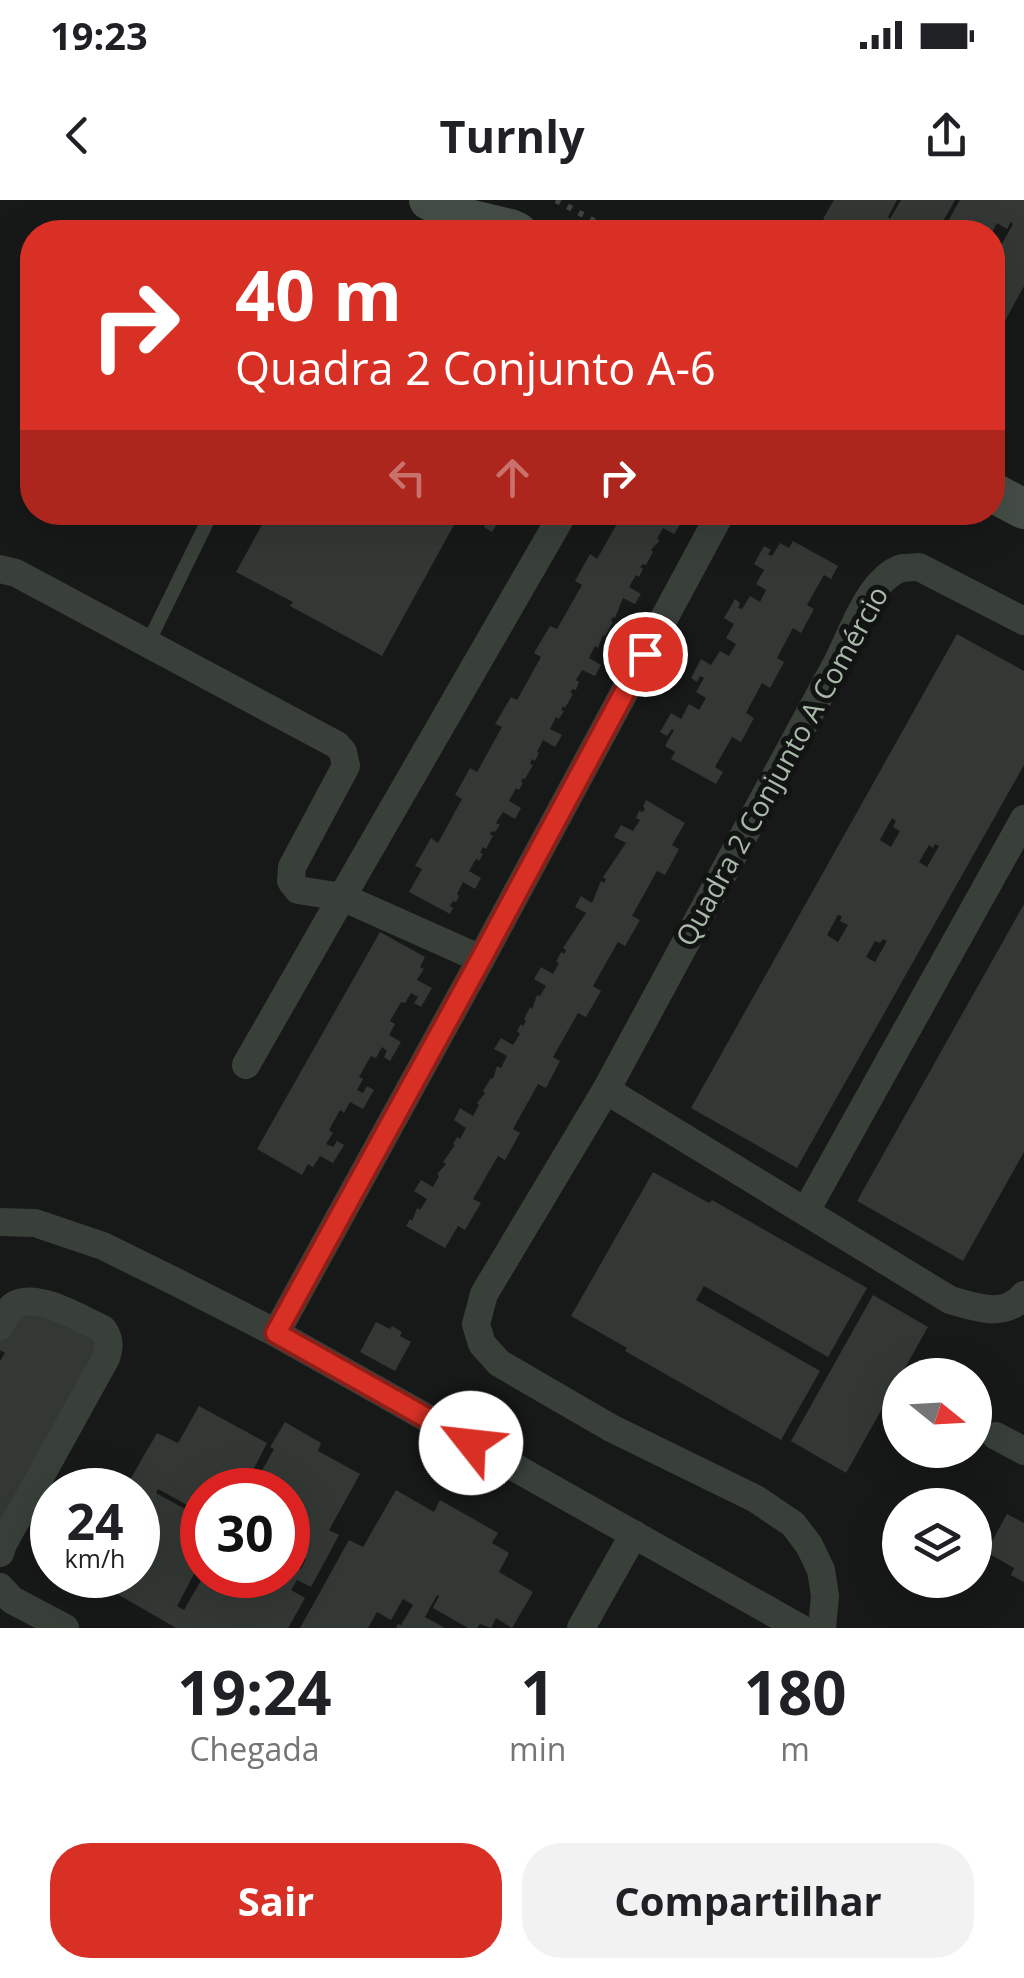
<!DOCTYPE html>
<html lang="pt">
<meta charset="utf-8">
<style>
:root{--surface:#fff;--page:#f2f2f2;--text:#202124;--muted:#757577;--accent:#d93025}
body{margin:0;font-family:"Open Sans",sans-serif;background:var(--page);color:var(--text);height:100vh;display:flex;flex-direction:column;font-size:38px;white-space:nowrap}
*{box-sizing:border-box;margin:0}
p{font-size:32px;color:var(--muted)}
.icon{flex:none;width:55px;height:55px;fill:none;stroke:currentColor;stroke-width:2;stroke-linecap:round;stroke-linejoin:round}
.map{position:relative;height:1428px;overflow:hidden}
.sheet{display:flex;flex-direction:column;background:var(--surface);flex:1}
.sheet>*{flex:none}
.banner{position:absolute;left:20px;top:20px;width:985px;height:305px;border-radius:40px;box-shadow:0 10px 40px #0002;background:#d93025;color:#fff;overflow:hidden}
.needle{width:65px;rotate:108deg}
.tools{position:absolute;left:882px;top:1158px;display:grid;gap:20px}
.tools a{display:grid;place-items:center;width:110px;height:110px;border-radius:50%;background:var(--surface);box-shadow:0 10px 40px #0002;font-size:50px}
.speed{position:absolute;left:30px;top:1268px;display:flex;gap:20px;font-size:50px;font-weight:700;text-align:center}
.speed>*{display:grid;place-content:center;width:130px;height:130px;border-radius:50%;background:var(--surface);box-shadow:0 10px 40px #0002;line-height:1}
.speed small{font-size:25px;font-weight:400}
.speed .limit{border:15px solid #d22;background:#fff;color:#111}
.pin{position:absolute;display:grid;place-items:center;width:85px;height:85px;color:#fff;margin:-42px;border:5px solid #fff;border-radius:50%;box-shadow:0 2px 10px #0007}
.me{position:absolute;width:110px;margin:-55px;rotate:299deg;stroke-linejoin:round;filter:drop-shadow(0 0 8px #0008)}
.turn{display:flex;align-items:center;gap:35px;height:210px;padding:0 50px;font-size:45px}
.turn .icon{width:130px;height:130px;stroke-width:2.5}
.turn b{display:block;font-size:70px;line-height:85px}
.lanes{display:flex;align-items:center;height:95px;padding:0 50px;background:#0003;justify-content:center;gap:50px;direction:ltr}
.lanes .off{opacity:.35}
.eta{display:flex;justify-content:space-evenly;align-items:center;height:170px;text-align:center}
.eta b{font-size:60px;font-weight:700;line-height:70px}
.action{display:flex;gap:20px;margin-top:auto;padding:20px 50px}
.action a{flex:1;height:115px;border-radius:40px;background:var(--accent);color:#fff;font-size:40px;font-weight:700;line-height:115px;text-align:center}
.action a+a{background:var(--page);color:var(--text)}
.status{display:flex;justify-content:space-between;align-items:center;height:70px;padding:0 50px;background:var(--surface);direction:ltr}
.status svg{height:28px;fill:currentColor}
header{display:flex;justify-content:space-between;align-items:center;height:130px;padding:0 50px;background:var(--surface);font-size:45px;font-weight:700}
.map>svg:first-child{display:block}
.building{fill:#333834;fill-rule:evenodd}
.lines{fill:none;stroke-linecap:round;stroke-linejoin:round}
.path{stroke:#3d453d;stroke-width:6;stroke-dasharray:5 8;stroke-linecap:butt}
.lane{stroke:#39403a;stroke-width:14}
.street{stroke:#39403a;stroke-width:28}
.secondary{stroke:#454e46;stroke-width:40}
.route-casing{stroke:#8d1f18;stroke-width:25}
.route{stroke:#d93025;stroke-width:18}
.labels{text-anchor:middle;stroke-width:10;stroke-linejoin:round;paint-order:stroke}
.street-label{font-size:28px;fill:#a9b9a8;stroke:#111412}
</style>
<div class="status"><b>19:23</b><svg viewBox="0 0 49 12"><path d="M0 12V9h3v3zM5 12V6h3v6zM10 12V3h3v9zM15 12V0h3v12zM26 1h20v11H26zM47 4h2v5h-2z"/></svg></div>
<header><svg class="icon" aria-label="back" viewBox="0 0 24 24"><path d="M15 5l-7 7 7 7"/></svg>Turnly<svg class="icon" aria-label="share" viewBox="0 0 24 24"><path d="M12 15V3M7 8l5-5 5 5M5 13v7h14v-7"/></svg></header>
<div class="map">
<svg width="1024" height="1428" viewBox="0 0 1024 1428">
<rect width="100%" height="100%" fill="#161917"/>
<!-- building -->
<g class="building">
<path d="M 834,0 L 897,0 L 888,17 L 890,19 L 901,0 L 955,0 L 937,32 L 848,32 L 823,19 Z"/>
<path d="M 960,0 L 1024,0 L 1024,86 L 1005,121 L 992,113 L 992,61 L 1013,24 L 1011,22 L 1007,29 L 997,23 L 992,32 L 942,32 Z"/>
<path d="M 269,312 L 461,312 L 382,456 L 290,406 L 293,402 L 236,372 Z"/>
<path d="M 617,312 L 672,312 L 669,316 L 681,323 L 674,334 L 663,328 L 657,339 L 660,340 L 651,350 L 653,352 L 646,365 L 643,364 L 640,367 L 643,369 L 639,377 L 636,375 L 629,387 L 641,394 L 635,404 L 623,398 L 615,418 L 613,417 L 611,421 L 613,422 L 605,436 L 603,435 L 598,448 L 595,446 L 589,458 L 601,465 L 595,476 L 582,470 L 576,480 L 579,482 L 576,490 L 573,489 L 570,492 L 573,494 L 565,508 L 563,506 L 561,510 L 564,511 L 559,519 L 556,517 L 550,529 L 562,535 L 555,547 L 543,540 L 537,552 L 539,553 L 535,561 L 532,559 L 530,564 L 533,565 L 525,579 L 523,578 L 521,581 L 523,583 L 519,590 L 516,588 L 509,601 L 521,608 L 515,619 L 503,612 L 496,623 L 500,625 L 495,632 L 492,631 L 490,634 L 493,636 L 486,649 L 483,647 L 480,653 L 483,654 L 479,661 L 476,659 L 469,671 L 481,678 L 475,689 L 463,682 L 457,694 L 459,696 L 456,702 L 453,701 L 450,706 L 453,708 L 450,714 L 409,692 L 422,669 L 415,666 L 431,638 L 438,643 L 462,599 L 455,595 L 470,568 L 477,572 L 502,527 L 495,524 L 511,497 L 517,500 L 541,457 L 534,453 L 550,426 L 557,429 L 582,385 L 575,381 L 590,354 L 597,359 L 622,315 Z"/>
<path d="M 490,318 L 498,322 L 492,332 L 484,327 Z"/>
<path d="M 793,341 L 838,366 L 831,379 L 824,375 L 807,405 L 814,409 L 801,433 L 793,428 L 777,458 L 784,462 L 770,488 L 762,483 L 746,513 L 754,518 L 741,542 L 732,537 L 715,567 L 723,572 L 716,584 L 671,559 L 675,552 L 665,546 L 674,530 L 672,529 L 667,536 L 660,532 L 671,513 L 681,519 L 689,504 L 699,510 L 706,498 L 696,492 L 704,478 L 700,476 L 697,482 L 691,478 L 701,459 L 711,465 L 720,451 L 729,456 L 736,444 L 726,438 L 734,424 L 724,418 L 735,399 L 740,403 L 738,408 L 742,409 L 750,396 L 760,402 L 766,390 L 756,384 L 764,370 L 754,364 L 764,346 L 771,350 L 768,354 L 772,356 L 780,343 L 789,348 Z"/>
<path d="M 957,434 L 1024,471 L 1024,565 L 797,968 L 691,908 ZM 892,618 L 896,621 L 893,627 L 900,631 L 891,647 L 880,640 ZM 935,644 L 939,646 L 927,667 L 919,662 L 929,645 L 933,648 ZM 838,715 L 842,716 L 840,721 L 848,725 L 838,742 L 827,735 ZM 883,739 L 887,741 L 875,762 L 866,757 L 875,741 L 880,743 Z"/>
<path d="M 646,600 L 685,623 L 672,645 L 679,649 L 665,675 L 657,671 L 632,716 L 640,720 L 625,746 L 618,742 L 593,786 L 601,791 L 586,817 L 578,813 L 553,857 L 560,861 L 546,888 L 538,884 L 513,929 L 520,933 L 505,960 L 498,956 L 473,999 L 481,1003 L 465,1030 L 458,1026 L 445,1048 L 406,1026 L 410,1019 L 412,1021 L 417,1008 L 420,1010 L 427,999 L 414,991 L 421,980 L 433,987 L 439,976 L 437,974 L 446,964 L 443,962 L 455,945 L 453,944 L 457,937 L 460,939 L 466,928 L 454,920 L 460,908 L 473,916 L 479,905 L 477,903 L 485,893 L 483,891 L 491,878 L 493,879 L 497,866 L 501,868 L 507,856 L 494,849 L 501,838 L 513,845 L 520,834 L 517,831 L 521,824 L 523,826 L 526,821 L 524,819 L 530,807 L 532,809 L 537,795 L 540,796 L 546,786 L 534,779 L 541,767 L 553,774 L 559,763 L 556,762 L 561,752 L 564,754 L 566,750 L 563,748 L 586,713 L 575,707 L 581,696 L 592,703 L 601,681 L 604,683 L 606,679 L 603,677 L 626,643 L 614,637 L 621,625 L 633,631 L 640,620 L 636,618 L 639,611 L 643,612 L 645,608 L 643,607 Z"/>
<path d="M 1024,704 L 1024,952 L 963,1061 L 857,1001 Z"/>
<path d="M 380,732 L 425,757 L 420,767 L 424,769 L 417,780 L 432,788 L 421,807 L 414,803 L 418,797 L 411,793 L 405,803 L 401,802 L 390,821 L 395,824 L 389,835 L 401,842 L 390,861 L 384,857 L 387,851 L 382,847 L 376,858 L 371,856 L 364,868 L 359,877 L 363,879 L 357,890 L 363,893 L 367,886 L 374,890 L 363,909 L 350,902 L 344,913 L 340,910 L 334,921 L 329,930 L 333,933 L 326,944 L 333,947 L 337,941 L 344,945 L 333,963 L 320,956 L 313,967 L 308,964 L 302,975 L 257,949 Z"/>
<path d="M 653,972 L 709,1003 L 712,1000 L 867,1088 L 828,1157 L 704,1086 L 696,1100 L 820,1171 L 781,1240 L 625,1151 L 627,1148 L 571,1116 Z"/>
<path d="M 27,1091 L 118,1142 L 0,1325 L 0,1161 L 5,1153 L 0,1150 L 0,1139 Z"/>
<path d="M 873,1095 L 928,1127 L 846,1273 L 791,1241 Z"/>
<path d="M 376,1122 L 390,1129 L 392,1126 L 402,1132 L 400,1136 L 411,1142 L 395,1171 L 360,1152 Z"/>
<path d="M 199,1206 L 267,1243 L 249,1278 L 239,1273 L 230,1290 L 202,1290 L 202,1342 L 195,1337 L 189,1347 L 202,1354 L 202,1359 L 177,1406 L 184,1410 L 204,1375 L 238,1375 L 246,1379 L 248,1375 L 288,1375 L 288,1361 L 301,1369 L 306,1359 L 288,1348 L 288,1290 L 269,1290 L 264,1288 L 263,1290 L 246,1290 L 252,1278 L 256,1281 L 274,1249 L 270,1247 L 285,1222 L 321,1243 L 318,1251 L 360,1274 L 329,1330 L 339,1335 L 311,1387 L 297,1380 L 291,1390 L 305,1398 L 288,1428 L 176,1428 L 93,1380 L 95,1375 L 138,1375 L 138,1290 L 124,1290 L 157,1233 L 178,1243 ZM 158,1289 L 187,1305 L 185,1309 L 156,1293 Z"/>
<path d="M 396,1290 L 434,1312 L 440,1300 L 498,1333 L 492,1343 L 509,1353 L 499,1372 L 533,1392 L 512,1428 L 496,1418 L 491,1428 L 480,1424 L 477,1428 L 468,1428 L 433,1408 L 439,1396 L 437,1395 L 425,1417 L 445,1428 L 396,1428 L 398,1424 L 401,1425 L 413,1405 L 403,1399 L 391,1420 L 377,1412 L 368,1428 L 300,1428 L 349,1340 L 363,1347 Z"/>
<path d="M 1007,1314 L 1024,1323 L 1024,1382 L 1011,1375 L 1014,1368 L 986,1352 Z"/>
</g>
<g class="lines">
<!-- path -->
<path class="path" d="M 556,0 L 614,32"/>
<!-- lane -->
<path class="lane" d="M 147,445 L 212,312"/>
<!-- street -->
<g class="street">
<path d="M 0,369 L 16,373 L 337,545 L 343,552 L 346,566 L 292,667 L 291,681 L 298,690 L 342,697 L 246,865"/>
<path d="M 481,759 L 342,697 L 564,312"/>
<path d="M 606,890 L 950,1100 C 976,1107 1005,1119 1024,1095"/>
<path d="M 806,1011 L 1024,619"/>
<path d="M 0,1022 L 35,1023 L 103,1046 L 174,1081 L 276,1133 L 800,1428"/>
<path d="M 0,1126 C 4,1120 7,1111 13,1106 C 35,1090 82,1120 103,1129 C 110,1140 110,1146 106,1158 L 3,1344 L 0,1353"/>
<path d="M 276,1133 L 481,759 L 718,318"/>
<path d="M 996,1236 L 1024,1251"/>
<path d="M 0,1387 L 12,1400 L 65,1428"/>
<path d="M 581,1428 L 634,1334"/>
<path d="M 822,1428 L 825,1396 L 821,1370 L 809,1345 L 793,1324 L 756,1299 L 611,1228 L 499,1163 L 482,1144 L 476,1124 L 484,1094 L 606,890 L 838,461 C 852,433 870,378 902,368 C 904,368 918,367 919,367 L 1024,421"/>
</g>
<!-- secondary -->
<g class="secondary">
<path d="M 429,0 L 464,18 L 510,29 L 517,32"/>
<path d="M 992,292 L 1024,309"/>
</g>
</g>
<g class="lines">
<!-- route casing -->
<g class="route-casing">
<path id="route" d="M 471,1243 L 276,1133 L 481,759 L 645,454"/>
</g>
<!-- route -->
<use href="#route" class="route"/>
</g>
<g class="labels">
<!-- street labels -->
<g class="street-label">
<text transform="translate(782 566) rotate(-61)" y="10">Quadra 2 Conjunto A Comércio</text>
</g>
</g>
</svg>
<div class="tools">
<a><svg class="needle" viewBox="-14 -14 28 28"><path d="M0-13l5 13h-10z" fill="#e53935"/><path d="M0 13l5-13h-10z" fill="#757577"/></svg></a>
<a><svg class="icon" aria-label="layers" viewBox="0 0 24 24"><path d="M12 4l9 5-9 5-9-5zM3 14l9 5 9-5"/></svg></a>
</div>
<div class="speed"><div>24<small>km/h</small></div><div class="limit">30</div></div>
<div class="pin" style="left:645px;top:454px;background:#d93025"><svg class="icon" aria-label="arrive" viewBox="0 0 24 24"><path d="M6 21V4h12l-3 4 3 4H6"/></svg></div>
<svg class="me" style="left:471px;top:1243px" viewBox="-20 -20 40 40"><circle r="19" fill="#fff"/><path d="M0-13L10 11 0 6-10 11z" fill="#d93025"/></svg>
<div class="banner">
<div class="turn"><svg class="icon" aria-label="right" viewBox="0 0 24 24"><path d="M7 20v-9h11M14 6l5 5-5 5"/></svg><div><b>40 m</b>Quadra 2 Conjunto A-6</div></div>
<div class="lanes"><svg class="icon off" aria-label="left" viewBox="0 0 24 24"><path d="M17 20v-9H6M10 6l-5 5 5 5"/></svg><svg class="icon off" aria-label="ahead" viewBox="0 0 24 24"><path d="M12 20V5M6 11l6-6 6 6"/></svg><svg class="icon" aria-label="right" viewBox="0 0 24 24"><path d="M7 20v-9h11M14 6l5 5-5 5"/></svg></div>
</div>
</div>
<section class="sheet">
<div class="eta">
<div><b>19:24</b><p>Chegada</p></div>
<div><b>1</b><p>min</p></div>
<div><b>180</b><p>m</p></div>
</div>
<div class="action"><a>Sair</a><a>Compartilhar</a></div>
</section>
